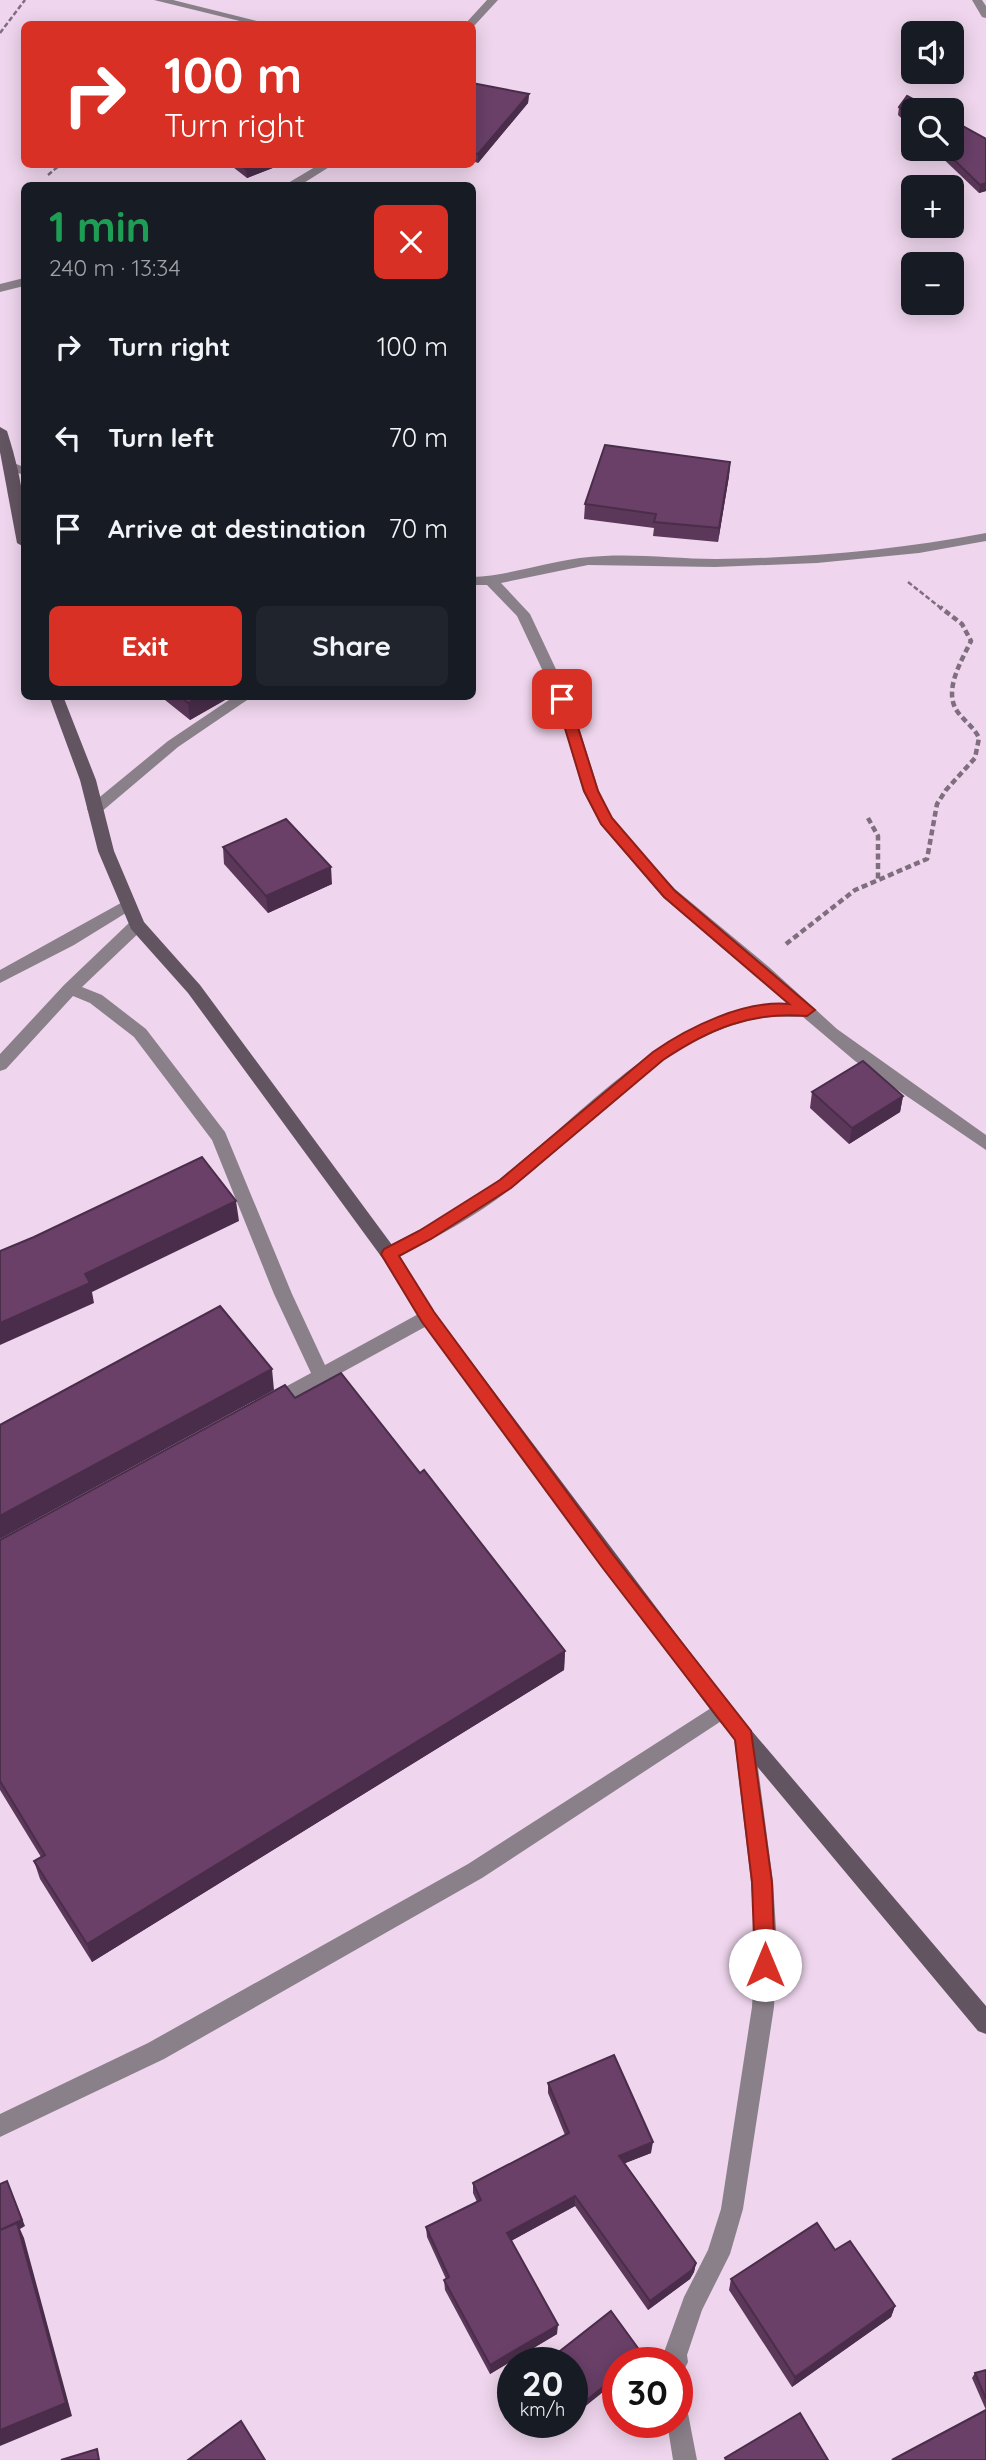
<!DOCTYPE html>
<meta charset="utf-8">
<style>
:root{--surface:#171b24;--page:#20242c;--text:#f1f3f6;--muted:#9ea1a6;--accent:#d93025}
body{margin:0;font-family:Quicksand,sans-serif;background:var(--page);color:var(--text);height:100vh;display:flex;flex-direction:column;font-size:26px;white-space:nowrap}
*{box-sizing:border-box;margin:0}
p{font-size:23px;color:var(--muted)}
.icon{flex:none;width:38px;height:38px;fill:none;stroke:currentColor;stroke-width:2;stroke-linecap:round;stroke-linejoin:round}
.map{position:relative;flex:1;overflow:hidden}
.details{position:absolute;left:21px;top:182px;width:455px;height:518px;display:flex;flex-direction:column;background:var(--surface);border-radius:10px;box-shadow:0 4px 18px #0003}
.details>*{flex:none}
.hud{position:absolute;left:21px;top:21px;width:455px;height:147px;border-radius:10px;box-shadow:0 4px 18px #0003;background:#d93025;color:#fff;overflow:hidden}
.fabs{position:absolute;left:901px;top:21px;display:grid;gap:14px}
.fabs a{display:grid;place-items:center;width:63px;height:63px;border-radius:10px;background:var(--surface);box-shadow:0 4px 18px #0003;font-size:35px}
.speed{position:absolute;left:497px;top:2347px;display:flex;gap:14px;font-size:35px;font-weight:700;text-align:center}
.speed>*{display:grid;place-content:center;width:91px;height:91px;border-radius:50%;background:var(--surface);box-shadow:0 4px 18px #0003;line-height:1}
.speed small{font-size:18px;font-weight:400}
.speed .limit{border:10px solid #d22;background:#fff;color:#111}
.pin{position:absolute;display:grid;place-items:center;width:60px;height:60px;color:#fff;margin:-30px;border-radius:14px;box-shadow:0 4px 10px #0006}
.me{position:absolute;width:77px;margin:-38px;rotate:0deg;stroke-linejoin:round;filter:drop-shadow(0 0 5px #0008)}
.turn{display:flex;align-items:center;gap:24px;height:147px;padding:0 28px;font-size:32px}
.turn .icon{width:91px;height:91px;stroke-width:2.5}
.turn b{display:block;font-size:49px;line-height:60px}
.round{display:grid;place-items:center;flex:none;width:74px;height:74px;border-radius:10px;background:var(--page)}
.summary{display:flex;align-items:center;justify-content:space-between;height:119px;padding:0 28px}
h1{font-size:42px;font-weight:800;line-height:52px;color:#1e9e55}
.primary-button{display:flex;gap:14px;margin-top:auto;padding:14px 28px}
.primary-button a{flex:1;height:80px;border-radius:10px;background:var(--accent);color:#fff;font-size:28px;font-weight:800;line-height:80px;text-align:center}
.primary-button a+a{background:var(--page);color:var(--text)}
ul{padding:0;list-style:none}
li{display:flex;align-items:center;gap:21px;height:91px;padding:0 28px}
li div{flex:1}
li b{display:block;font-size:26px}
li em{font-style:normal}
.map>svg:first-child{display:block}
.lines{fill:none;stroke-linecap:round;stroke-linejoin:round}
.path-far1{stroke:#7f6e7e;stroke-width:2.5;stroke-dasharray:5 2.5;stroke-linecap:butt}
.path{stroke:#7f6e7e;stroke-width:4.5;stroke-dasharray:6 3.5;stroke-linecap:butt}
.lane{fill:#8a808a;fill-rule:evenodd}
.street{fill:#8a808a;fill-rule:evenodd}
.secondary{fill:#625461;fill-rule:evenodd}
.wall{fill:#5b375a}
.shaded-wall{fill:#4a2d4a}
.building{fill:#6a4069;stroke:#4a2d4a;stroke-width:2}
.route{fill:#d93025;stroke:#8d1f18;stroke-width:2}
</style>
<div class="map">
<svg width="986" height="2460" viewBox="0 0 986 2460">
<rect width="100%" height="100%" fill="#efd6ee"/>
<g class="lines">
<!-- path-far1 -->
<g class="path-far1">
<path d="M 0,33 L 25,0"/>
<path d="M 48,175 L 61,164"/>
<path d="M 908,582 L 942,609"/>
</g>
<!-- path -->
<g class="path">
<path d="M 868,818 L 878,836 L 878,879"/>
<path d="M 786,944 L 855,890 L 927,859 L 937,804 L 946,790 L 975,758 L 979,738 C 974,727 964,721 957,711 C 943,690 962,660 971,641 L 962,624 L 940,607"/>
</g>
<!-- lane -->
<path class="lane" d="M 137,919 L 145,925 L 143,929 L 82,987 L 102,995 L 146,1029 L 225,1132 L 292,1294 L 325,1365 L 422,1312 L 428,1310 L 434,1312 L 437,1317 L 434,1322 L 270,1412 L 263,1409 L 261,1404 L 263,1399 L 311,1373 L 274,1294 L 212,1140 L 134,1037 L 90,1003 L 73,996 L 6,1069 L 0,1071 L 0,1054 L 64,985 L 131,921 Z"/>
<!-- street -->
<g class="street">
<path d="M 154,0 L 173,0 L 269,24 L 252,24 Z"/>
<path d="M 487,0 L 498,0 L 474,26 L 465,24 Z"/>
<path d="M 972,0 L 982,0 L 986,6 L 986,18 L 982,17 Z"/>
<path d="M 320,164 L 334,164 L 299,186 L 283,186 Z"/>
<path d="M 24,278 L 24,286 L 0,292 L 0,284 Z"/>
<path d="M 11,462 L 24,467 L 24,475 L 6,469 L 6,463 Z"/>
<path d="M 986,533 L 986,541 L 919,553 L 817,563 L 715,567 L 588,565 L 501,583 L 530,614 L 570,699 L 599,791 L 612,819 L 640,852 L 675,889 L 769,967 L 837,1029 L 986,1135 L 986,1150 L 855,1061 L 803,1017 C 789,1017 774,1016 761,1018 C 660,1036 590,1127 513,1187 C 477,1216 436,1237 395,1259 L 383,1259 L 380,1254 L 383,1249 C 423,1228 465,1206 501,1178 C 591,1109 668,1008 791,1006 L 663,897 L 601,825 L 583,791 L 556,699 L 517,616 L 487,585 L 472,585 L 472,577 C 517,575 559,557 604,556 C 641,554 678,559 716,559 C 807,558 897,550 986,533 Z"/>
<path d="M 235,696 L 253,696 L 178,747 L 100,813 L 90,813 L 87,809 L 90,805 L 168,741 Z"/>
<path d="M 128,899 L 134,900 L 136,904 L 134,908 L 74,945 L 0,983 L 0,970 Z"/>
<path d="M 722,1701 L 729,1704 L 732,1710 L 729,1716 L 482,1878 L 164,2059 L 0,2137 L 0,2114 L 148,2043 L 468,1864 Z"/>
<path d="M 744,1728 L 751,1731 L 754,1737 L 773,1882 L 777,1945 L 774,2007 L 743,2209 L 730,2254 L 702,2310 L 687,2355 L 688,2362 L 684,2370 L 677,2373 L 677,2362 L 664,2362 L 663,2355 L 684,2297 L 708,2250 L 721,2209 L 752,2007 L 755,1945 L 751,1882 L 734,1737 L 737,1731 Z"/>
<path d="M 677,2394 L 685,2398 L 697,2460 L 673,2460 L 667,2422 L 677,2422 Z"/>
</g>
<!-- secondary -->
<g class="secondary">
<path d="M 0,427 L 7,431 C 19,469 28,508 24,547 L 17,543 L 0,452 Z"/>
<path d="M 49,696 L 63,696 L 96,780 L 114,851 L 144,922 L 200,985 L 395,1249 L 434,1312 L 729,1704 L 986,2006 L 986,2034 L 978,2031 L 715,1716 L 422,1322 L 383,1259 L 188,993 L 131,929 L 98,851 L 80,780 Z"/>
</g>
</g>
<!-- wall -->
<g class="wall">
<path d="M 472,83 L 529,94 L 528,103 L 478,163 L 472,161 Z"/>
<path d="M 899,107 L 914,110 L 914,130 L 898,115 Z"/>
<path d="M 933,149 L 952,149 L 986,191 L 979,193 Z"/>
<path d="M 229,164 L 283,164 L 247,178 Z"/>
<path d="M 730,462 L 729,476 L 718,542 L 653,536 L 654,528 L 584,519 L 585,504 Z"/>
<path d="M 160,696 L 232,696 L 190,720 Z"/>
<path d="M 223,847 L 332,884 L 268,913 L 224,864 Z"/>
<path d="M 812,1092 L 903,1096 L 900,1112 L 849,1144 L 810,1108 Z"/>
<path d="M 295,1398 L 565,1651 L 564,1670 L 92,1962 L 40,1879 L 34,1861 L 41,1857 L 0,1790 L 0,1540 Z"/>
<path d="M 548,2083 L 651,2153 L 625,2163 L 696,2263 L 694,2272 L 690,2279 L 648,2310 L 575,2206 L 511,2241 L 557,2334 L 490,2374 L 445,2290 L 444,2280 L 446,2279 L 427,2237 L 426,2227 L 477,2202 L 473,2193 L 473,2183 L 565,2135 L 548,2093 Z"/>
<path d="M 835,2250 L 895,2306 L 891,2317 L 792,2387 L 729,2290 L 731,2279 Z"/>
<path d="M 986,2370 L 986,2460 L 986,2410 L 972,2378 L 975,2373 Z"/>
</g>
<!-- shaded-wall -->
<g class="shaded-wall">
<path d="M 529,94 L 528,103 L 478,163 L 478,154 Z"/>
<path d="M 258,164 L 283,164 L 247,178 L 246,169 Z"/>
<path d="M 986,183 L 986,191 L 979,193 L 980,185 Z"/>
<path d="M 730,462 L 729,476 L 718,542 L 719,528 Z"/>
<path d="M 200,696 L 232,696 L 190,720 L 188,703 Z"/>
<path d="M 331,867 L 332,884 L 268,913 L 266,896 Z"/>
<path d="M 903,1096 L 900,1112 L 849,1144 L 852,1128 Z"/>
<path d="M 236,1201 L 239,1221 L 92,1292 L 94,1303 L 0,1345 L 0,1323 L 85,1274 Z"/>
<path d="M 272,1369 L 274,1390 L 0,1539 L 0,1516 Z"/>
<path d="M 565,1651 L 564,1670 L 92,1962 L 87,1944 Z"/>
<path d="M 653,2142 L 651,2153 L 618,2166 L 619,2156 Z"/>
<path d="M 7,2181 L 25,2226 L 20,2229 L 24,2238 L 72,2416 L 0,2446 L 0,2430 L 19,2229 Z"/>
<path d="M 575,2196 L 575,2206 L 507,2243 L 507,2233 Z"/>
<path d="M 696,2263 L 694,2272 L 690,2279 L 648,2310 L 650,2301 Z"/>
<path d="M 895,2306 L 891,2317 L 792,2387 L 795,2377 Z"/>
<path d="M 558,2325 L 557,2334 L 490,2374 L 490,2365 Z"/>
<path d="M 643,2355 L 643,2360 L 639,2362 L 634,2362 Z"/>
<path d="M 618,2375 L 618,2380 L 572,2417 L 572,2412 Z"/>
</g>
<!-- building -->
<g class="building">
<path d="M 472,83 L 529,94 L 478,154 L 472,153 Z"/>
<path d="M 907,96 L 934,110 L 914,110 L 914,121 L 899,107 Z"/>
<path d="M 952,120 L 986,139 L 986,183 L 980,185 L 943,149 L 952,149 Z"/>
<path d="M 240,164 L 258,164 L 246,169 Z"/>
<path d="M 605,445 L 730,462 L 719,528 L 654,522 L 656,514 L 585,504 Z"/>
<path d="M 180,696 L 200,696 L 188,703 Z"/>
<path d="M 286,819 L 331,867 L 266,896 L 223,847 Z"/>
<path d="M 863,1061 L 903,1096 L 852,1128 L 812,1092 Z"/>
<path d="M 202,1157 L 236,1201 L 85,1274 L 90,1283 L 0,1323 L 0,1251 L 34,1237 Z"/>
<path d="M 220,1306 L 272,1369 L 0,1516 L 0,1425 Z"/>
<path d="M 341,1373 L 420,1473 L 424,1470 L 565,1651 L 87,1944 L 34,1861 L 45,1855 L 0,1781 L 0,1540 L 285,1385 L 295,1398 Z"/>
<path d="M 614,2055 L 653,2142 L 619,2156 L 696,2263 L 692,2270 L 650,2301 L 575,2196 L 507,2233 L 558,2325 L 490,2365 L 444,2280 L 449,2277 L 426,2227 L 481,2200 L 473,2183 L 569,2133 L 548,2083 Z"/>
<path d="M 7,2181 L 22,2220 L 0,2230 L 0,2184 Z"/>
<path d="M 17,2223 L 66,2403 L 0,2430 L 0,2230 Z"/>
<path d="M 817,2223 L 835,2250 L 850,2241 L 895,2306 L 795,2377 L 731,2279 Z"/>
<path d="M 611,2311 L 643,2355 L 634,2362 L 618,2362 L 618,2375 L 572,2412 L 572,2362 L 546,2362 Z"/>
<path d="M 986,2370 L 986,2399 L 975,2373 Z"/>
<path d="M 986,2410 L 986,2460 L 892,2460 Z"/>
<path d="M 800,2413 L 828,2460 L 726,2460 L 725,2458 Z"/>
<path d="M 241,2421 L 265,2460 L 188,2460 Z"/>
<path d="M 97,2449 L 99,2460 L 61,2460 Z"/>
</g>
<!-- route -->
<path class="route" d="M 562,695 L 569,699 L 598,791 L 612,818 L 674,890 L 815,1010 L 807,1016 C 752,1011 709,1029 663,1060 L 511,1188 L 431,1239 L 399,1256 L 434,1312 L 614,1556 L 751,1731 L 772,1882 L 775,1965 L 772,1972 L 765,1975 L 758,1972 L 755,1965 L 752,1882 L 735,1740 L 602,1567 L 422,1322 L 381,1254 L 384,1249 L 419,1231 L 500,1180 L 653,1052 C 689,1027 744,1000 789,1004 L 664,897 L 601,824 L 584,791 L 556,699 Z"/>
</svg>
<div class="fabs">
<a><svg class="icon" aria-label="sound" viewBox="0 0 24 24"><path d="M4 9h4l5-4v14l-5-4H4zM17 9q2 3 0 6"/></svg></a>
<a><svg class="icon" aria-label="search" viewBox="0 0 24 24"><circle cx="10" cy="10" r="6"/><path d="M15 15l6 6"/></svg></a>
<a>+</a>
<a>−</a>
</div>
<div class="speed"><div>20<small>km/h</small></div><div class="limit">30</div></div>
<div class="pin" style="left:562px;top:699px;background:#d93025"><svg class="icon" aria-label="arrive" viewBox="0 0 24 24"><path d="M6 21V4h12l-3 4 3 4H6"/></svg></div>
<svg class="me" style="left:765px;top:1965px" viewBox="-20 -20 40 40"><circle r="19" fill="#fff"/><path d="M0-13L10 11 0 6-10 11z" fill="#d93025"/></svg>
<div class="hud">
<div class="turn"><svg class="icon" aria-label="right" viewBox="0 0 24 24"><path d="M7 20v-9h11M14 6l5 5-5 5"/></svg><div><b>100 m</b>Turn right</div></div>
</div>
<section class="details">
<div class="summary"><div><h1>1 min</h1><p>240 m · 13:34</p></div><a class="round" style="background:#d93025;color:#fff"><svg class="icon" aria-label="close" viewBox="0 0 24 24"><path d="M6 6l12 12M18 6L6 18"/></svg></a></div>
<ul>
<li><svg class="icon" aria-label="right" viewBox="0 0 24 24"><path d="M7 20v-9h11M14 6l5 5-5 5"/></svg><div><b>Turn right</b></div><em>100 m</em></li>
<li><svg class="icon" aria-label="left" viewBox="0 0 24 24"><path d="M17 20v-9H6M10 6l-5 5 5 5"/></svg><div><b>Turn left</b></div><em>70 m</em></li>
<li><svg class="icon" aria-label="arrive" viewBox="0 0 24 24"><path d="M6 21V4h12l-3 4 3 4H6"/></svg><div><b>Arrive at destination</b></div><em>70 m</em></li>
</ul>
<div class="primary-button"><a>Exit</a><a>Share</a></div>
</section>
</div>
